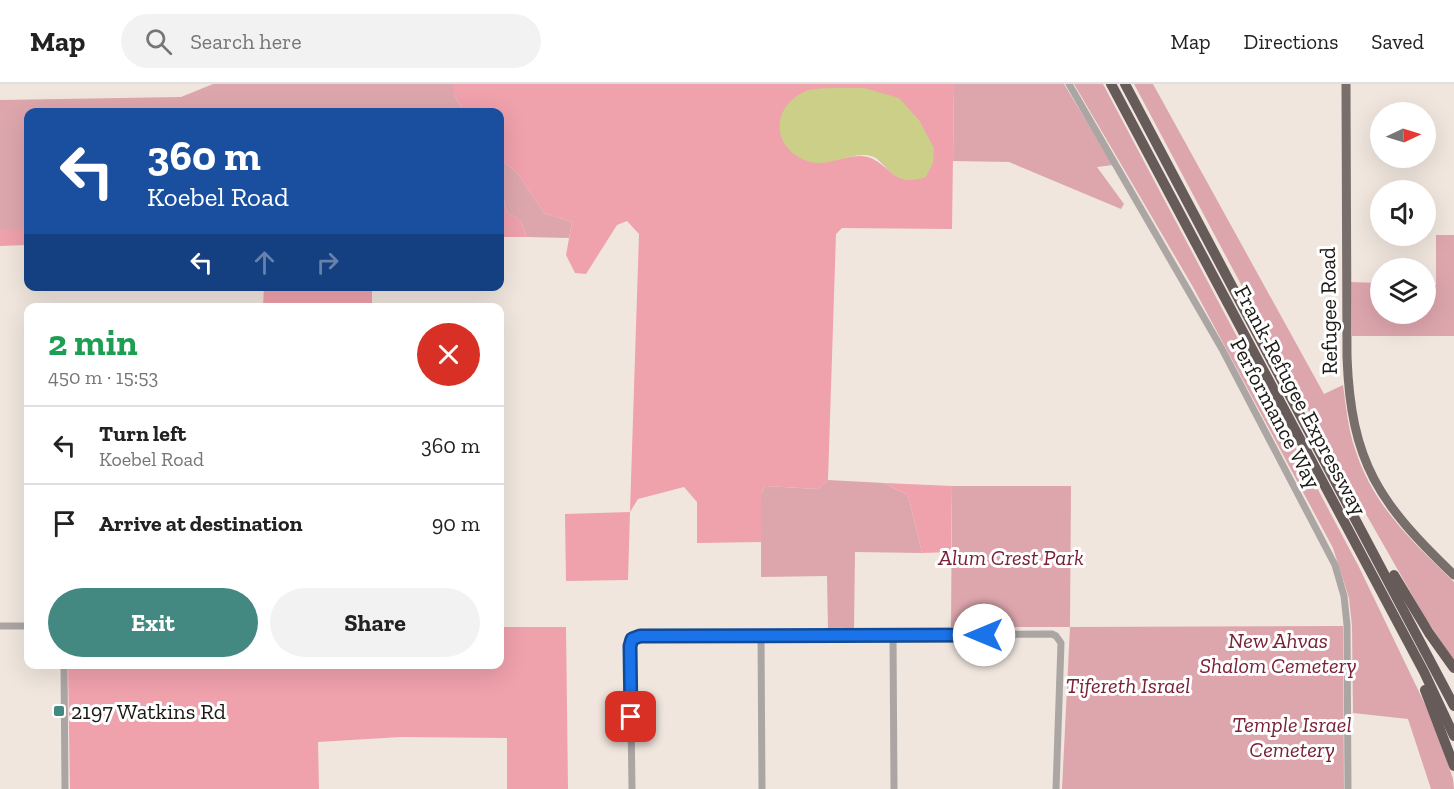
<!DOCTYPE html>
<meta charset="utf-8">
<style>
:root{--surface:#fff;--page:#f2f2f2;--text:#222;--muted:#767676;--line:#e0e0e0;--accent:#438981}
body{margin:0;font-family:"Zilla Slab",serif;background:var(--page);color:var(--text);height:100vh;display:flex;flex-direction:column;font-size:22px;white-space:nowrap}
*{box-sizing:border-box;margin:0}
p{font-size:20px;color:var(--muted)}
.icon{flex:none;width:33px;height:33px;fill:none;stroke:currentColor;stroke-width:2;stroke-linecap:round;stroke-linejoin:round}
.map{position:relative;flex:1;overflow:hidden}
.panel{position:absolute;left:24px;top:219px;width:480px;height:366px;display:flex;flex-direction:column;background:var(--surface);border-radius:12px;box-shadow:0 6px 24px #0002}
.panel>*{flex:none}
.guide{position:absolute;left:24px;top:24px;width:480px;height:183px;border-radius:12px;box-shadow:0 6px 24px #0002;background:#1a4fa0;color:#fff;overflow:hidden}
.needle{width:39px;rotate:86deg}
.fabs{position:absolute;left:1370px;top:18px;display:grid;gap:12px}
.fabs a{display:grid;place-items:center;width:66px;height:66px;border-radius:50%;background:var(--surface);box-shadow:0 6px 24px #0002;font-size:30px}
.pin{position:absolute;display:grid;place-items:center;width:51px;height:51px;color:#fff;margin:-26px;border-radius:12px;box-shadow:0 3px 9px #0006}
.me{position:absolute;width:66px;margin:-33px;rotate:270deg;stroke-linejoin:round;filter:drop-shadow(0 0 4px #0008)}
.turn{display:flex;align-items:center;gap:21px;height:126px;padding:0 24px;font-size:27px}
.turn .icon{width:78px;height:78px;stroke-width:2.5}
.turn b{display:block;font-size:42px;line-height:51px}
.lanes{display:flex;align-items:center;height:57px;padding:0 24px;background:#0003;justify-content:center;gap:30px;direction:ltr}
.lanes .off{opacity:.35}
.round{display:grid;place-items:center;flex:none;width:63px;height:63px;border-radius:32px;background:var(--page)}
.head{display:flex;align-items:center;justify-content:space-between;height:102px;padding:0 24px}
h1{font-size:36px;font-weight:700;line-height:45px;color:#1e9e55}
.action{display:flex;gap:12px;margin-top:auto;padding:12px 24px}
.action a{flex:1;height:69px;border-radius:36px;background:var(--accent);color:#fff;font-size:24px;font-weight:700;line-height:69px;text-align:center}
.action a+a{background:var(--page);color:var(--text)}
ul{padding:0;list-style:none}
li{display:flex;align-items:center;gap:18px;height:78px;padding:0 24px;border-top:2px solid var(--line)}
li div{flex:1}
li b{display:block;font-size:22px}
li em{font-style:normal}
header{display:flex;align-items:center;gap:36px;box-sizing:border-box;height:84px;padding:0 30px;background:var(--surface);border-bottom:2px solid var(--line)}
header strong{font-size:28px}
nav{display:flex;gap:33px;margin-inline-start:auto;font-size:21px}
.search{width:420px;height:54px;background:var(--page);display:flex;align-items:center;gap:15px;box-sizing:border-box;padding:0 21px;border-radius:33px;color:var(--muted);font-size:22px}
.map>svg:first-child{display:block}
.green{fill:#dda6ad}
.forest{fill:#efa1ac;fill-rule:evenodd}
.water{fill:#cccf87}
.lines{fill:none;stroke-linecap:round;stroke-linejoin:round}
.minor{stroke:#aba6a4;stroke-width:7}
.major{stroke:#786e6c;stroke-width:9}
.highway{stroke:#665b58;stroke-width:10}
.route-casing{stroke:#114b97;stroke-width:15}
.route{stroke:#1a73e8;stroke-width:10}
.poi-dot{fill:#438981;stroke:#fff;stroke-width:2}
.labels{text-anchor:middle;stroke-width:6;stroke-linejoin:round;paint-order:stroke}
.street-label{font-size:22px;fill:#1b1815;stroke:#fff}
.park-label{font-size:22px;font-style:italic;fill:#7a2036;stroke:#fff}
.poi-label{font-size:22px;fill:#1b1815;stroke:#fff;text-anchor:start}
</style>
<header>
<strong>Map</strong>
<div class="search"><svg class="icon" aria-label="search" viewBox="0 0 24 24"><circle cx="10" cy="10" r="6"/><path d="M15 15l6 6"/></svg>Search here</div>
<nav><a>Map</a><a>Directions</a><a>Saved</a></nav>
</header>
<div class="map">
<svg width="1454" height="705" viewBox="0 0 1454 705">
<rect width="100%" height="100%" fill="#f0e6de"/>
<!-- green -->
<g class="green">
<path d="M 213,0 L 454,0 L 454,10 L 464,28 L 28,28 L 28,145 L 0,145 L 0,16 L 181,13 Z"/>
<path d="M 954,0 L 1064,0 L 1113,81 L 1097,83 L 1124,120 L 1121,125 L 1009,78 L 953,77 Z"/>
<path d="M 1074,0 L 1103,0 L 1359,483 L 1434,639 L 1453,695 L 1454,705 L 1431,705 L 1408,635 L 1353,629 L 1352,542 L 1349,514 L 1333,464 L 1193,203 Z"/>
<path d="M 1134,0 L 1153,0 L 1324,310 L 1343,301 C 1346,322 1348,345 1355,365 C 1373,422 1412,457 1454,498 L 1454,576 L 1426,535 L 1331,369 Z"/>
<path d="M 500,74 L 518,90 L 544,129 L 572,138 L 569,154 L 527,153 L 521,137 L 507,128 L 502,109 L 500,109 Z"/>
<path d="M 1436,151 L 1454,151 L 1454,252 L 1352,252 L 1351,198 L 1380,199 L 1380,230 L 1425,230 L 1425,201 L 1436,201 Z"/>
<path d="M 828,396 L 884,399 L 908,411 L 922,469 L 855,468 L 854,546 L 828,546 L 827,492 L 761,493 L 761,410 L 765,402 L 818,405 Z"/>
<path d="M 952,402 L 1071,402 L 1070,543 L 1343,542 L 1344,705 L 1062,705 L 1070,543 L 951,543 Z"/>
</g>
<!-- forest -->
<g class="forest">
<path d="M 454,0 L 954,0 L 952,145 L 842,144 L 836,150 L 828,396 L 818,405 L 765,402 L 761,410 L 762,458 L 697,459 L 697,418 L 684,403 L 638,415 L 630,428 L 628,496 L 566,497 L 565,430 L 630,428 L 639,150 L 627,137 L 617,141 L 586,190 L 575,189 L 566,171 L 572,138 L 544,129 L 518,90 L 500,74 L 500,28 L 464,28 L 454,10 ZM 807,6 L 896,93 C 865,63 861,72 822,78 Z"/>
<path d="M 500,109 L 502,109 L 507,128 L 521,137 L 527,153 L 500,153 Z"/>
<path d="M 0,145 L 28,145 L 28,161 L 0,162 Z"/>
<path d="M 264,203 L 372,203 L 372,223 L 263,223 Z"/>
<path d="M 884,399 L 952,402 L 951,468 L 922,469 L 908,411 Z"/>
<path d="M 500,543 L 566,543 L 568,705 L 507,705 L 507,654 L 401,653 L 318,658 L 319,705 L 70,705 L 68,581 L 500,580 Z"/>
</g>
<!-- water -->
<path class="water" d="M 864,4 L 899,14 L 919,36 L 934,64 L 933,79 L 926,93 C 886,106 893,74 866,71 C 847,70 825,84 807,77 C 771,64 771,23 804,8 C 817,2 849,5 864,4 Z"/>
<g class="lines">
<!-- minor -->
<g class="minor">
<path d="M 1069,0 L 1222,265 L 1335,481 L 1344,512 L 1347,541 L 1348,705"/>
<path d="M 0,542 L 28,542"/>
<path d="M 761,551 L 762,705"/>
<path d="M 893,551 L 894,705"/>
<path d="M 64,580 L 65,705"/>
<path d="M 632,705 L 630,562 L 632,555 L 635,553 L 1052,550 L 1056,552 L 1061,559 L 1056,705"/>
</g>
<!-- major -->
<path class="major" d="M 1346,0 L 1347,273 C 1351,379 1379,419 1454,491"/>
<!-- highway -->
<g class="highway">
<path d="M 1111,0 L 1424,588 L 1454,652"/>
<path d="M 1125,0 L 1454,622"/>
<path d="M 1394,491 L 1429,549 L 1454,584"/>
<path d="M 1425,606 L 1454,682"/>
</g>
</g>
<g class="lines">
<!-- route casing -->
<g class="route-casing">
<path id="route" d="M 631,633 L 630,562 L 632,555 L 640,552 L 984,551"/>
</g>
<!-- route -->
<use href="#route" class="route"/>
</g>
<!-- markers -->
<rect class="poi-dot" x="53" y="621" width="12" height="12" rx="3"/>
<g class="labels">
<!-- street labels -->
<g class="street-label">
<text transform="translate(1328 227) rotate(-91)" y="8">Refugee Road</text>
<text transform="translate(1301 316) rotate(62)" y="8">Frank-Refugee Expressway</text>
<text transform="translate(1276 329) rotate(62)" y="8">Performance Way</text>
</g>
<!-- park labels -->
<g class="park-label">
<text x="1011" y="481">Alum Crest Park</text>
<text x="1278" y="564">New Ahvas<tspan x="1278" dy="25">Shalom Cemetery</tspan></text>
<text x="1128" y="609">Tifereth Israel</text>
<text x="1292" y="648">Temple Israel<tspan x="1292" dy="25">Cemetery</tspan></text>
</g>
<!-- poi labels -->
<g class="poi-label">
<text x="71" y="635">2197 Watkins Rd</text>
</g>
</g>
</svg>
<div class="fabs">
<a><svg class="needle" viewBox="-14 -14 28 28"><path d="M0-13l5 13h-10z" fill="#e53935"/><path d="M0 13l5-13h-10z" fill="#767676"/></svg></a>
<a><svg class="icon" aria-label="sound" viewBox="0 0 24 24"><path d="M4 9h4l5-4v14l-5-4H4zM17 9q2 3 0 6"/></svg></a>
<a><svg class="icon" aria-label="layers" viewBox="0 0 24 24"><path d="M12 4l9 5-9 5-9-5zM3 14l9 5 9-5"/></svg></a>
</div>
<div class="pin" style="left:631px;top:633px;background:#d93025"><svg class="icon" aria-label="arrive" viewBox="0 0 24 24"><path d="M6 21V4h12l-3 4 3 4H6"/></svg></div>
<svg class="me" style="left:984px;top:551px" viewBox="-20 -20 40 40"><circle r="19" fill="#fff"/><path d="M0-13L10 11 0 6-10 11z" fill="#1a73e8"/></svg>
<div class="guide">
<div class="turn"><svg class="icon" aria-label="left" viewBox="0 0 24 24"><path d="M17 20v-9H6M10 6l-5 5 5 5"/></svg><div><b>360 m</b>Koebel Road</div></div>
<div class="lanes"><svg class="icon" aria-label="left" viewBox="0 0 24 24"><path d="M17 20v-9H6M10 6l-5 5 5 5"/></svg><svg class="icon off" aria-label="ahead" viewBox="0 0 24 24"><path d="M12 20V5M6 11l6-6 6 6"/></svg><svg class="icon off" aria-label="right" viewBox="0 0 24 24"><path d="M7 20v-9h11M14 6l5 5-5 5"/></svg></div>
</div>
<section class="panel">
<div class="head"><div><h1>2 min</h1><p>450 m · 15:53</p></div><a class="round" style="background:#d93025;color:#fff"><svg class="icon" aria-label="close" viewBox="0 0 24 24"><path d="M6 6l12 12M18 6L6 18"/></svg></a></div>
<ul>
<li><svg class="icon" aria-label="left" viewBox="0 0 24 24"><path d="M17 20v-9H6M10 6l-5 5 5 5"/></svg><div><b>Turn left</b><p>Koebel Road</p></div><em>360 m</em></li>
<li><svg class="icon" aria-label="arrive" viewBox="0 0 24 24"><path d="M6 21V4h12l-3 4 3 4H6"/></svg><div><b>Arrive at destination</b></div><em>90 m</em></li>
</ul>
<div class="action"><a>Exit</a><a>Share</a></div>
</section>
</div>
